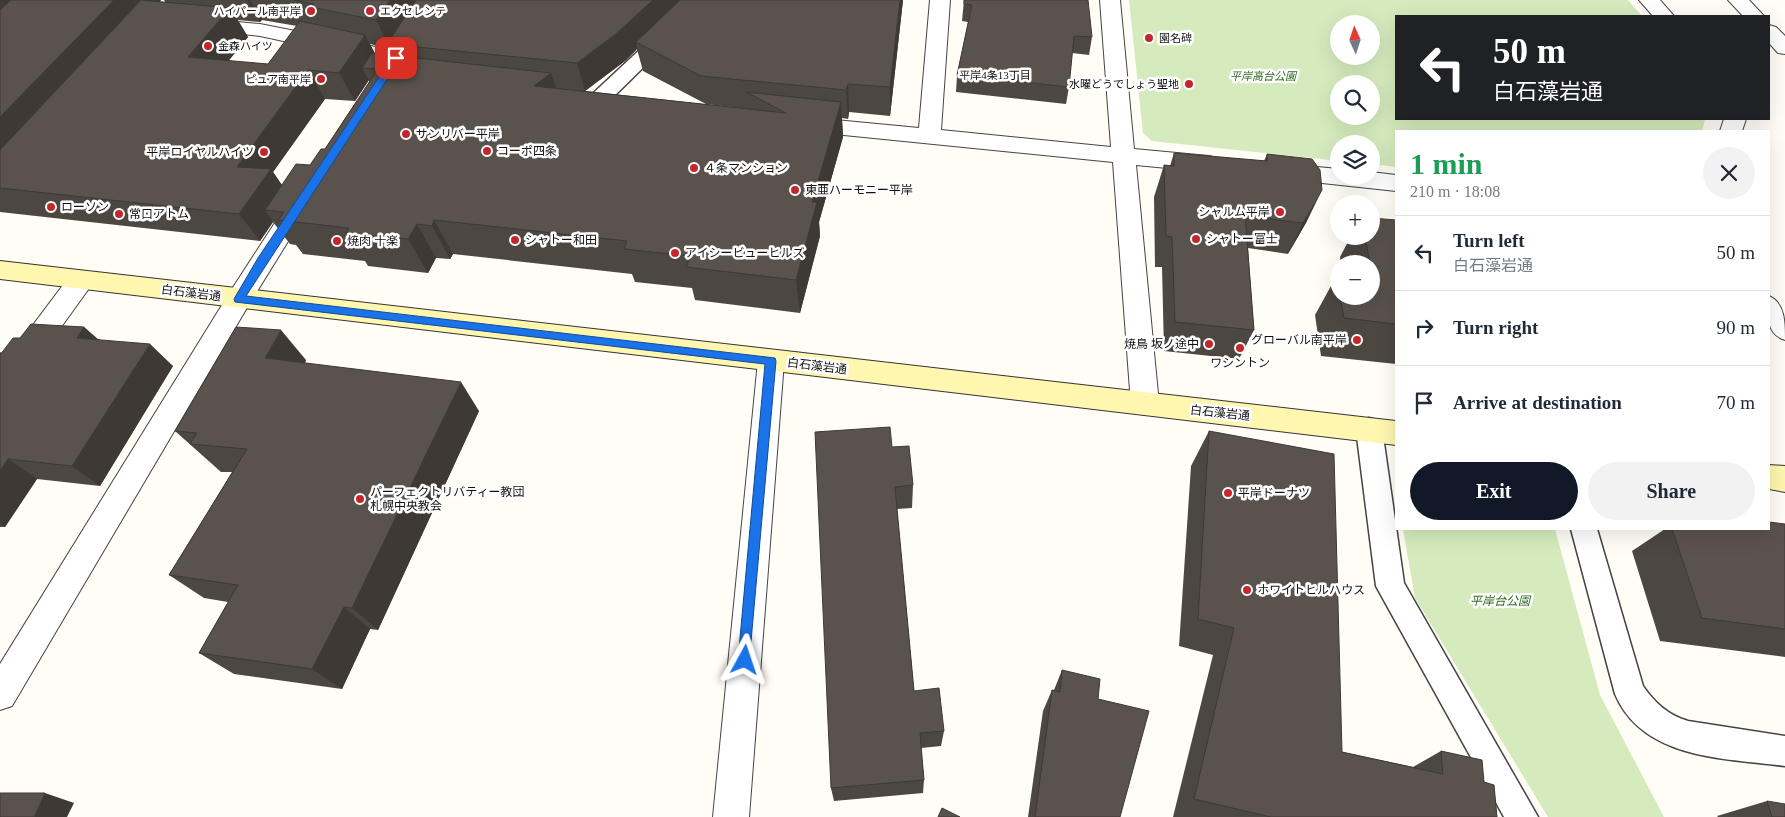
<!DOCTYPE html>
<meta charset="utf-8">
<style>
:root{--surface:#fff;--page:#f2f2f3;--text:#1f2937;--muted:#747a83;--line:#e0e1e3;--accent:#111827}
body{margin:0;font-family:"Times New Roman","Noto Sans JP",serif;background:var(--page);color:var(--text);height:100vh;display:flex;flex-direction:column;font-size:19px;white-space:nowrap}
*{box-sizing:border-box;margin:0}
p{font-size:16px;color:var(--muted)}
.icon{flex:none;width:28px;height:28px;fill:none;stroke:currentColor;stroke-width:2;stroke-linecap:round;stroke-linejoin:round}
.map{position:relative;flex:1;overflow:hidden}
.sheet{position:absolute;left:1395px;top:130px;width:375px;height:400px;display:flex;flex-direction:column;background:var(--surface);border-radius:0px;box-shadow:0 5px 20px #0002}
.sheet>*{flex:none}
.guide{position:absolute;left:1395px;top:15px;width:375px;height:105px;border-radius:0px;box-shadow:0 5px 20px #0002;background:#202124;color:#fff;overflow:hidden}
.needle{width:32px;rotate:357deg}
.tools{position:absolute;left:1330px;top:15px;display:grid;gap:10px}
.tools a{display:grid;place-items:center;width:50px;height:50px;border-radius:50%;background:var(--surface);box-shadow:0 5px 20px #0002;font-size:25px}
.pin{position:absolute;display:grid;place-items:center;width:42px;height:42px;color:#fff;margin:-21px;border-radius:10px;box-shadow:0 2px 8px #0006}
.me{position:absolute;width:55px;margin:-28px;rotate:5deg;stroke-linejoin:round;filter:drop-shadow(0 0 4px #0008)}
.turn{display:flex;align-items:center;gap:18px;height:105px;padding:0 15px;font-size:22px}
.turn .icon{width:65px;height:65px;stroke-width:2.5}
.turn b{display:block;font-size:35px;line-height:42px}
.round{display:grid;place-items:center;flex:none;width:52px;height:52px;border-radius:26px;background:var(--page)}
.overview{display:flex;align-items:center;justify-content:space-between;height:85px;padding:0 15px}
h1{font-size:30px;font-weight:600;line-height:38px;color:#1e9e55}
.cta{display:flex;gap:10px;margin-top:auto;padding:10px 15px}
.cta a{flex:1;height:58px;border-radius:30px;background:var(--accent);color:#fff;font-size:20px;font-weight:600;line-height:58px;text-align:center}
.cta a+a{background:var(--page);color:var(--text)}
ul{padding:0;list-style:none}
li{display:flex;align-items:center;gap:15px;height:75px;padding:0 15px;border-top:1px solid var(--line)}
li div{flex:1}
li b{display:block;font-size:19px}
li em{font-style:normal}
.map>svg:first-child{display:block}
.green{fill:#d5ebbd;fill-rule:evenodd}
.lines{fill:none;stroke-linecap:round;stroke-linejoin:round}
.service-casing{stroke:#444;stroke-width:3}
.minor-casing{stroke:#444;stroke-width:2}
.tertiary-casing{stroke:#444;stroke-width:2}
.secondary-casing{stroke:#333;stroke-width:2}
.service{fill:#fff;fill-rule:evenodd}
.minor{fill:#fff;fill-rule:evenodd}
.tertiary{fill:#fff;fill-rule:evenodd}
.secondary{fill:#fff6b0;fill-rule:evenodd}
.wall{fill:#4d4742;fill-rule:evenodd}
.shaded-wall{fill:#3f3936}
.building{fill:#5a524d;stroke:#3f3936}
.route{fill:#1a73e8;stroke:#114b97}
.poi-dot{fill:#c4262e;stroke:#fff;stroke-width:2}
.labels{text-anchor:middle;stroke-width:5;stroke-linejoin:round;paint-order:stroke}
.far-poi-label{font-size:11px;fill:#111;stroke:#fff;text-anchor:end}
.far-neighbourhood-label{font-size:11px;fill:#111;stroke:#fff}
.far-park-label{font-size:11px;font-style:italic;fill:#2f6b1f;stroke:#fff}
.poi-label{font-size:12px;fill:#111;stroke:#fff;text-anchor:start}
.street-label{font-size:12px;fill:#111;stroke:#fff}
.park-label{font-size:12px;font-style:italic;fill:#2f6b1f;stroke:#fff}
</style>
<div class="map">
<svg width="1785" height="817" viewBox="0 0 1785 817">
<rect width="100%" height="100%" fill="#fffdf5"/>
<!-- green -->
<g class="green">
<path d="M 1129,0 L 1628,0 L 1642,16 L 1396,16 L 1396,119 L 1705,119 L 1702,131 L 1396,131 L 1396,167 L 1371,164 L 1371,144 L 1339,144 L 1339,161 L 1152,141 L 1143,133 ZM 1339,24 L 1371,24 L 1371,56 L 1339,56 ZM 1339,84 L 1371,84 L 1371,116 L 1339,116 Z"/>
<path d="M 1403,529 L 1555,529 L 1600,695 L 1664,817 L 1548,817 L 1415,598 Z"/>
</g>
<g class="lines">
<!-- service casing -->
<g class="service-casing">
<g id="service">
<path d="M 693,0 L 712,0 L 602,108 L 595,109 L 588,108 L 585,103 L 588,98 Z"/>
<path d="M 1369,418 L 1378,421 L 1382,429 L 1404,583 L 1538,817 L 1504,817 L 1376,586 L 1356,429 L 1360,421 Z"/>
<path d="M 1571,529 L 1597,529 L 1643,686 C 1655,703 1668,715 1688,721 L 1785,736 L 1785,766 C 1725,758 1643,760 1615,694 Z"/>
</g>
</g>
<!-- minor casing -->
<g class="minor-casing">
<g id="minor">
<path d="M 930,0 L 950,0 L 941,130 L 1111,147 L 1100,0 L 1120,0 L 1134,149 L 1209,156 L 1217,158 L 1220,164 L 1217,170 L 1209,172 L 1136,165 L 1159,404 L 1155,412 L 1145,415 L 1135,412 L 1131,404 L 1113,162 L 804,131 L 796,129 L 793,124 L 796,119 L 804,117 L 919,128 Z"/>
<path d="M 1639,0 L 1660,0 L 1674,16 L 1653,16 Z"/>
<path d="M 1728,0 L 1749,0 L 1764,16 L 1743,16 Z"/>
<path d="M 205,19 L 260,24 L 396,51 L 403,53 L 406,58 L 403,63 L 396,65 L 260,36 L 198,29 L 195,25 L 198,21 Z"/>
<path d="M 1769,25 L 1776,27 L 1785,36 L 1785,54 L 1778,53 L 1769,43 Z"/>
<path d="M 1724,119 L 1746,119 L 1742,131 L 1720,131 Z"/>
<path d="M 1284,164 L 1339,169 L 1339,176 L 1371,176 L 1371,172 L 1396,175 L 1396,191 L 1276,178 L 1273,172 L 1276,166 Z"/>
<path d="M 81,271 L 90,273 L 94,280 L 90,287 L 10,398 L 0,401 L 0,369 L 72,273 Z"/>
<path d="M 239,289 L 248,292 L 252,299 L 248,306 L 12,706 L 0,710 L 0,664 L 230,292 Z"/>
<path d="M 1769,296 C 1785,303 1785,322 1785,340 C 1765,334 1768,314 1769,296 Z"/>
</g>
</g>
<!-- tertiary casing -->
<g class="tertiary-casing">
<g id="tertiary">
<path d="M 301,193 L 309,195 L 313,201 L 248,306 L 239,309 L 230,306 L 226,299 L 230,292 L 293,195 Z"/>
<path d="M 771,350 L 780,353 L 784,361 L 749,817 L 713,817 L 758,361 L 762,353 Z"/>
</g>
</g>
<!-- secondary casing -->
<g class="secondary-casing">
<g id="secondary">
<path d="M 0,261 L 1396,421 L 1396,445 L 0,279 Z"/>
<path d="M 1769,465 L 1785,466 L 1785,492 L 1769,489 Z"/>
</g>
</g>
<!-- service -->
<use href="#service" class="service"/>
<!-- minor -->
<use href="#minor" class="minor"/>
<!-- tertiary -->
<use href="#tertiary" class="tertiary"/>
<!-- secondary -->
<use href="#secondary" class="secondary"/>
</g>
<!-- wall -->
<g class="wall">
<path d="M 0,0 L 161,0 L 159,2 L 166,3 L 164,0 L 903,0 L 890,116 L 849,112 L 848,119 L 842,118 L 843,137 L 819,222 L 820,236 L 800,313 L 695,300 L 692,288 L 635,282 L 632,274 L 453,254 L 450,259 L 436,258 L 428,273 L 368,266 L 365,261 L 303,254 L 296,245 L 290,244 L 273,222 L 260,241 L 0,212 ZM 238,20 L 260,22 L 262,20 L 297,26 L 268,64 L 228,61 L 248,37 ZM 370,44 L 389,48 L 393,56 L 375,54 ZM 637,49 L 643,71 L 706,104 L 749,109 L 585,91 L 625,61 ZM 369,80 L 369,82 L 325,149 L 310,165 L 282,185 L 273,172 L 325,99 L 355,101 Z"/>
<path d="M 964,0 L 1092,37 L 1089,55 L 1072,53 L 1069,87 L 1066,104 L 956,92 L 957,75 L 968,22 L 962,21 Z"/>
<path d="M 1174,153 L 1264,161 L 1267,154 L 1307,221 L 1288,254 L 1248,248 L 1254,330 L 1239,359 L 1164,351 L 1162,267 L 1155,267 L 1154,197 L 1164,165 L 1170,166 Z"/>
<path d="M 1396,220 L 1396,364 L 1321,356 L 1315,315 L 1337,275 L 1339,276 L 1339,296 L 1371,296 L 1371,264 L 1341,264 L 1340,257 L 1351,236 L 1371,236 Z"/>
<path d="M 84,327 L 98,339 L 173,366 L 100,486 L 37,479 L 5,527 L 0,527 L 0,352 L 2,353 L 20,338 Z"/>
<path d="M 306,360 L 305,363 L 479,411 L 378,630 L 370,629 L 342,689 L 234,674 L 199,653 L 228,602 L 204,598 L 169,575 L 232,472 L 221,472 L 175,431 Z"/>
<path d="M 1209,431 L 1342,752 L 1413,767 L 1441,751 L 1484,782 L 1497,817 L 1173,817 L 1213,655 L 1179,646 L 1191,466 Z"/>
<path d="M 892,447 L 913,485 L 912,508 L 897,509 L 914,691 L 944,731 L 941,746 L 921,748 L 924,780 L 923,793 L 834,801 L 831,788 Z"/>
<path d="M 1785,524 L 1785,657 L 1660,641 L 1632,551 L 1665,529 L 1769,529 Z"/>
<path d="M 1062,670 L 1098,699 L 1120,817 L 1028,817 L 1043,711 L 1052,690 L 1054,690 Z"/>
<path d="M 1767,801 L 1785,817 L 1718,817 L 1717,816 Z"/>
</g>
<!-- shaded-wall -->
<g class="shaded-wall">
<path d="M 0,0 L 36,0 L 0,34 Z"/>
<path d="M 114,0 L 161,0 L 0,173 L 0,117 Z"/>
<path d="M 247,0 L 250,0 L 262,20 L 260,22 Z"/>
<path d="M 390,0 L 423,0 L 388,44 L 376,20 Z"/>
<path d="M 653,0 L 690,0 L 636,42 L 637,49 L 625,61 L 585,91 L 577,63 Z"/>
<path d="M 900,0 L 903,0 L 890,116 L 890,87 Z"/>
<path d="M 230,8 L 248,37 L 208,86 L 188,57 Z"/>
<path d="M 365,35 L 380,63 L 362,68 L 369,80 L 355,101 L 339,73 Z"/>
<path d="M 308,70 L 325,99 L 273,172 L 290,197 L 265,210 L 273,222 L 260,241 L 239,214 L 237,167 Z"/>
<path d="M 551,73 L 563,108 L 534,86 Z"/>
<path d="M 848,84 L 849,112 L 848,119 L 846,90 Z"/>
<path d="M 841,102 L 843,137 L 819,222 L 820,236 L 800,313 L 796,280 L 812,202 Z"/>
<path d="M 1322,190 L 1307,221 L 1288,254 L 1303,223 Z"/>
<path d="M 434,220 L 453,254 L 450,259 L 432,226 Z"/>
<path d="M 417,224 L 436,258 L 428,273 L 408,239 Z"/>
<path d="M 84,327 L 109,350 L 77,338 Z"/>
<path d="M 281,330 L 306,360 L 292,388 L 265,358 Z"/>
<path d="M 150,344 L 173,366 L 100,486 L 72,466 Z"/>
<path d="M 461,382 L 479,411 L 378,630 L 352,608 Z"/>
<path d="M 8,459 L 37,479 L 5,527 L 0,524 L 0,471 Z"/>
<path d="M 344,607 L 370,629 L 342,689 L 312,669 Z"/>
<path d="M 45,793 L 74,803 L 67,817 L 34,817 Z"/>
</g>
<!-- building -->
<g class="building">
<path d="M 11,0 L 114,0 L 0,117 L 0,10 Z"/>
<path d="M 141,0 L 230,8 L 188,57 L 268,64 L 300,21 L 365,35 L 339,73 L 308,70 L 237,167 L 271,169 L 239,214 L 0,188 L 0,150 Z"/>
<path d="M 294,0 L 390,0 L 376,20 L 311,7 L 314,4 Z"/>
<path d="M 416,0 L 653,0 L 617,33 L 577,63 L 387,44 Z"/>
<path d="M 680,0 L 900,0 L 890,87 L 848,84 L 846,90 L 701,76 L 636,42 Z"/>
<path d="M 964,0 L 1088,0 L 1092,37 L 1074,36 L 1069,87 L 957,75 L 972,5 L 964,4 Z"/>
<path d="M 372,53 L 551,73 L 534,86 L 786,113 L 746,92 L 841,102 L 812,202 L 817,202 L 796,280 L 686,267 L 691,256 L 624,249 L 627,241 L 434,220 L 432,226 L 417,224 L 408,239 L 346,233 L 349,228 L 278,220 L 284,212 L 265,210 L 296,164 L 310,165 L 321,149 L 325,149 L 378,69 L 362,68 Z"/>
<path d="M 1174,153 L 1267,161 L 1267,154 L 1312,159 L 1320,170 L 1322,190 L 1303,223 L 1245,216 L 1254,330 L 1175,322 L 1172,237 L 1166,236 L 1164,165 L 1174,166 Z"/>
<path d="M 1371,218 L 1396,220 L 1396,324 L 1344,318 L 1340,296 L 1371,296 L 1371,279 L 1372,279 L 1371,264 L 1370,264 L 1365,236 L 1371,236 Z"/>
<path d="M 1337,275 L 1339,276 L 1339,286 Z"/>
<path d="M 31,324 L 84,327 L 77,338 L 150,344 L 72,466 L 8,459 L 0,471 L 0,355 L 13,338 L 20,338 Z"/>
<path d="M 236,327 L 281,330 L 265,358 L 461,382 L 352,608 L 344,607 L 312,669 L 199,653 L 238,585 L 169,575 L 247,449 L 190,444 L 197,433 L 175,431 Z"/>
<path d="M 890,427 L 892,447 L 909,446 L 913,485 L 895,487 L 914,691 L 939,688 L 944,731 L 920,733 L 924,780 L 831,788 L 815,432 Z"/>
<path d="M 1209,431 L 1334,454 L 1342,752 L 1443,774 L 1441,751 L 1482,760 L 1484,782 L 1494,785 L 1497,817 L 1271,817 L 1194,799 L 1234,628 L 1198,619 Z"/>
<path d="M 1769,522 L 1785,524 L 1785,629 L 1702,618 L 1672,529 L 1769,529 Z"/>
<path d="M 1062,670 L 1100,679 L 1098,699 L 1149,711 L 1120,817 L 1035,817 L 1052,690 L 1060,692 Z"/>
<path d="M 0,793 L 45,793 L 34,817 L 0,817 Z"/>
<path d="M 1767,801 L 1785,804 L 1785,817 L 1772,817 Z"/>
<path d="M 942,808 L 960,817 L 938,817 Z"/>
</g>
<!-- route -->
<path class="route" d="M 396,55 L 401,58 L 246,296 L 775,358 L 776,361 L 749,664 L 745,666 L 740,664 L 738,660 L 765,364 L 235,302 L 234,299 L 258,258 L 393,56 Z"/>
<!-- markers -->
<g class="poi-dot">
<circle cx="311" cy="11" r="5"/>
<circle cx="370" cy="11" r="5"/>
<circle cx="1149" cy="38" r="5"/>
<circle cx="208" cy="46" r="5"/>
<circle cx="321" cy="79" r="5"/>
<circle cx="1189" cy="84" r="5"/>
<circle cx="406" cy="134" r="5"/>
<circle cx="487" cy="151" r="5"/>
<circle cx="264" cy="152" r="5"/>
<circle cx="694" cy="168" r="5"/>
<circle cx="795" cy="190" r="5"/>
<circle cx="51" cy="207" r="5"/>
<circle cx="1280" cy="212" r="5"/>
<circle cx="119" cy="214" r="5"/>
<circle cx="1196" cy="239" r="5"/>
<circle cx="515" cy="240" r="5"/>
<circle cx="337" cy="241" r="5"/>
<circle cx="675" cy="253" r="5"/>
<circle cx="1357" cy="340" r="5"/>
<circle cx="1209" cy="344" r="5"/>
<circle cx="1240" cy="348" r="5"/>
<circle cx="1228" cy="493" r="5"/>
<circle cx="360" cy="499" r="5"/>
<circle cx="1247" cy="590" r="5"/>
</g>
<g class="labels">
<!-- far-poi labels -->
<g class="far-poi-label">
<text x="301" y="15">ハイパール南平岸</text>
<text x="380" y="15" text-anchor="start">エクセレンテ</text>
<text x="1159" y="42" text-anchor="start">園名碑</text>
<text x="218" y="50" text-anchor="start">金森ハイツ</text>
<text x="311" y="83">ピュア南平岸</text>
<text x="1179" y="88">水曜どうでしょう聖地</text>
</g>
<!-- far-neighbourhood labels -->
<g class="far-neighbourhood-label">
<text x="995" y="79">平岸4条13丁目</text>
</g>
<!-- far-park labels -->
<g class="far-park-label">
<text x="1263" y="80">平岸高台公園</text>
</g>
<!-- poi labels -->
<g class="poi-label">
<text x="416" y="138">サンリバー平岸</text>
<text x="497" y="155">コーポ四条</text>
<text x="254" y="156" text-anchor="end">平岸ロイヤルハイツ</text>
<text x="704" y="172">４条マンション</text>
<text x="805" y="194">東亜ハーモニー平岸</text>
<text x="61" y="211">ローソン</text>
<text x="1270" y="216" text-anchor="end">シャルム平岸</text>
<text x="129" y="218">常口アトム</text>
<text x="1206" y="243">シャトー富士</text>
<text x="525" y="244">シャトー和田</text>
<text x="347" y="245">焼肉 十楽</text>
<text x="685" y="257">アイシービューヒルズ</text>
<text x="1347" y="344" text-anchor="end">グローバル南平岸</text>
<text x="1199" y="348" text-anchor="end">焼鳥 坂ノ途中</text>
<text x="1240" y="367" text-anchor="middle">ワシントン</text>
<text x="370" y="496">パーフェクトリバティー教団<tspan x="370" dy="14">札幌中央教会</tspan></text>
<text x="1238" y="497">平岸ドーナツ</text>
<text x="1257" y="594">ホワイトヒルハウス</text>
</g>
<!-- street labels -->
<g class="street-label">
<text transform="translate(191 293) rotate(7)" y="4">白石藻岩通</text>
<text transform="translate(817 366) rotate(7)" y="4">白石藻岩通</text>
<text transform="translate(1220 413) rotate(6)" y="4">白石藻岩通</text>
</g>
<!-- park labels -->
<g class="park-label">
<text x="1500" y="605">平岸台公園</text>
</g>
</g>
</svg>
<div class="tools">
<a><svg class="needle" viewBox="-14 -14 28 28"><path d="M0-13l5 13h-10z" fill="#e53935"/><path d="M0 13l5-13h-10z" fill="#747a83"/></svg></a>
<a><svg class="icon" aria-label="search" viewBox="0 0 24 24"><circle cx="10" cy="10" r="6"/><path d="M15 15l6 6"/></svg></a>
<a><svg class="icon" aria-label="layers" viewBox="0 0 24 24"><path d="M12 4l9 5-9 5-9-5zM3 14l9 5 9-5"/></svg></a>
<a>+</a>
<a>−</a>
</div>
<div class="pin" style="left:396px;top:58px;background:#d93025"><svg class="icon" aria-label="arrive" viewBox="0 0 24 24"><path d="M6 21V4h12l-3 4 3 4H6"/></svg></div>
<svg class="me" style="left:745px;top:660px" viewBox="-20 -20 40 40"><path d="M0-17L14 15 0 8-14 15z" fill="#1a73e8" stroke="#fff" stroke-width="4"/></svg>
<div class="guide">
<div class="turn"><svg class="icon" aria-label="left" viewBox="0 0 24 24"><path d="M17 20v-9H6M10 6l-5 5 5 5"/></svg><div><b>50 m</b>白石藻岩通</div></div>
</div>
<section class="sheet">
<div class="overview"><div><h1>1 min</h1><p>210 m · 18:08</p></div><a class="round"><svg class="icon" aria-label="close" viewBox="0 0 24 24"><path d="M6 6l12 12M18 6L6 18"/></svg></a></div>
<ul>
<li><svg class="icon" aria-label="left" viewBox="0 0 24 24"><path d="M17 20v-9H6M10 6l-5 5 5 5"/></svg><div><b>Turn left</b><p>白石藻岩通</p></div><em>50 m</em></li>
<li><svg class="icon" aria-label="right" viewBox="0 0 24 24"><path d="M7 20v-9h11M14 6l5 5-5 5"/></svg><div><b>Turn right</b></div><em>90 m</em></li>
<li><svg class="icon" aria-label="arrive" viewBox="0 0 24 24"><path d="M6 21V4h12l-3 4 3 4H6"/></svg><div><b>Arrive at destination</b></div><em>70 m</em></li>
</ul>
<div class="cta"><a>Exit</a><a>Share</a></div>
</section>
</div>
